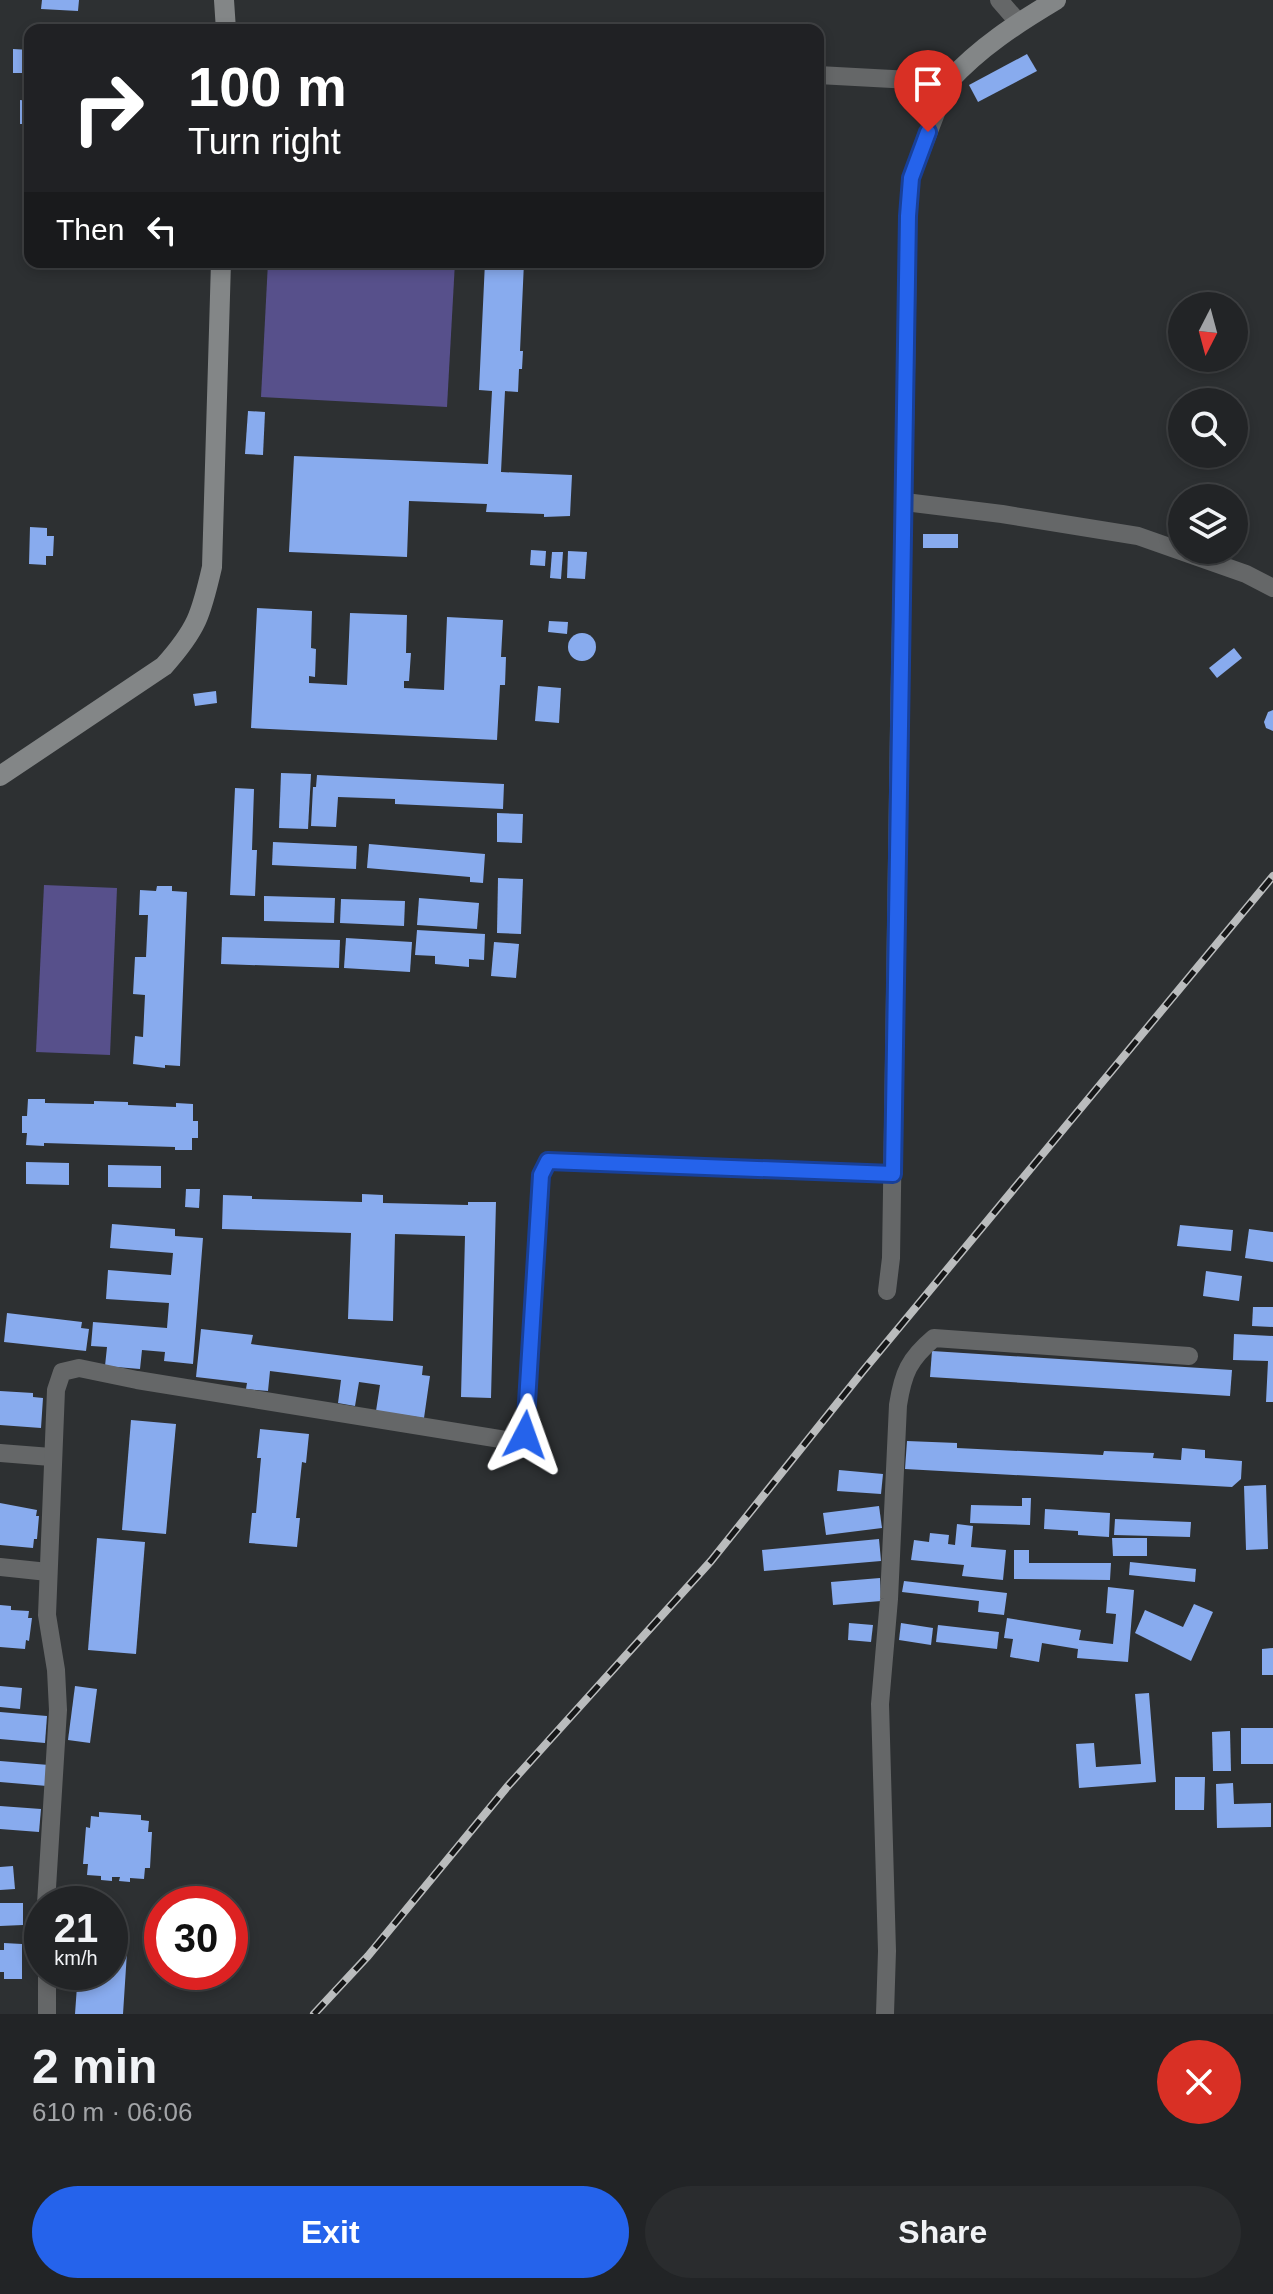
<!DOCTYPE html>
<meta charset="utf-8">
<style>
:root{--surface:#222426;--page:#2a2c2e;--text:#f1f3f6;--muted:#a2a4a7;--line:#3f4143;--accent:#2563eb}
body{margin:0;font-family:Arial,sans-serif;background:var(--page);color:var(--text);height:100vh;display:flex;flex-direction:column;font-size:30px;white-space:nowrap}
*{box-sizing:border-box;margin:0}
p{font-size:26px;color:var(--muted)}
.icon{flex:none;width:44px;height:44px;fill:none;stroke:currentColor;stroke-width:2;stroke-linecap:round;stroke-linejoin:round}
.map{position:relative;height:2014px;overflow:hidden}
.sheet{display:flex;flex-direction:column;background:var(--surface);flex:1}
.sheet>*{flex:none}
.hud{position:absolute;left:24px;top:24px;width:800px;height:244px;border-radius:16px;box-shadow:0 4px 12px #0003,0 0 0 2px var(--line);background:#202124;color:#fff;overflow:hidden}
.needle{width:52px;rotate:186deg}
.buttons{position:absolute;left:1168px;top:292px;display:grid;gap:16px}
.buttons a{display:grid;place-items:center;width:80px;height:80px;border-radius:50%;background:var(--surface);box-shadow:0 4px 12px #0003,0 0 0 2px var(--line);font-size:40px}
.speed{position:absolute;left:24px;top:1886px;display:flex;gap:16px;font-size:40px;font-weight:700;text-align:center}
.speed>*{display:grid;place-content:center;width:104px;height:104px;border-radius:50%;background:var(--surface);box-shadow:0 4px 12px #0003,0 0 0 2px var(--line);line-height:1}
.speed small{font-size:20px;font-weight:400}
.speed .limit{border:12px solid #d22;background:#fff;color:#111}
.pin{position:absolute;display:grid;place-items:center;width:68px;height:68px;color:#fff;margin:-82px -34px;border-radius:50% 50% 50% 0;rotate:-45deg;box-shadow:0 0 8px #0007}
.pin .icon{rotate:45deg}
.me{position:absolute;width:88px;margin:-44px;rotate:4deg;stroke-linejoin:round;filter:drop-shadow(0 0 6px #0008)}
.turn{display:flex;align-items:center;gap:28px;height:168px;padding:0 32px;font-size:36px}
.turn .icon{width:104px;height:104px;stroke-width:2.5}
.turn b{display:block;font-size:56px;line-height:68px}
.then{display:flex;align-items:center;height:76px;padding:0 32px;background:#0003;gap:16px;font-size:30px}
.round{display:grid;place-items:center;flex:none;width:84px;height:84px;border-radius:42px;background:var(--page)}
.overview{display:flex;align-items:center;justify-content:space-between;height:136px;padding:0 32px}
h1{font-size:48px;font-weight:700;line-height:60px}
.button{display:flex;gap:16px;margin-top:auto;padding:16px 32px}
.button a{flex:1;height:92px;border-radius:48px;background:var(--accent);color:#fff;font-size:32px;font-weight:700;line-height:92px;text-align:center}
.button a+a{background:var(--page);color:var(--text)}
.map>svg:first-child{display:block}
.green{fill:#57508b}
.building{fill:#88abee}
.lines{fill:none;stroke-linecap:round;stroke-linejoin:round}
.street{stroke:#656768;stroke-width:18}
.secondary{stroke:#838687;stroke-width:20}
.rail-casing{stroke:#babcbd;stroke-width:8}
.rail{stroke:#161718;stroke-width:5;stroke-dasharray:15;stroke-linecap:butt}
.route-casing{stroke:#184099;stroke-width:20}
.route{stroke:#2563eb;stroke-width:14}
</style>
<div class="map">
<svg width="1273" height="2014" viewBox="0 0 1273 2014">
<rect width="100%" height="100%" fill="#2d3032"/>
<!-- green -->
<g class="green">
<path d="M 268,262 L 455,262 L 447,407 L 261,397 Z"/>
<path d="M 44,885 L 117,888 L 110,1055 L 36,1052 Z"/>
</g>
<!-- building -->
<g class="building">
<path d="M 42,0 L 79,0 L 78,11 L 41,9 Z"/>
<path d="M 13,49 L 30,50 L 30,73 L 13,73 Z"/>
<path d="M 1027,54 L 1037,71 L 978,102 L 969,85 Z"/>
<path d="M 20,100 L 30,101 L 30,124 L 20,124 Z"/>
<path d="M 485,262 L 524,262 L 520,351 L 523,351 L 522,369 L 519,369 L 518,392 L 505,391 L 501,472 L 572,475 L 570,516 L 544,517 L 544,514 L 486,512 L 487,504 L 409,501 L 407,557 L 289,552 L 294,456 L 488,464 L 492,391 L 479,390 Z"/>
<path d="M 248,411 L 265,412 L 263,455 L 245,454 Z"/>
<path d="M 30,527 L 47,528 L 47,536 L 54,536 L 53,556 L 46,556 L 46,565 L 29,564 Z"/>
<rect x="923" y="534" width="35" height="14"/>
<path d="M 531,550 L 546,551 L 545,566 L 530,565 Z"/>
<path d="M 568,551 L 587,552 L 585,579 L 567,578 Z"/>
<path d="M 552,552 L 563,552 L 561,579 L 550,578 Z"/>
<path d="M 257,608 L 312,611 L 311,648 L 316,649 L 315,677 L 309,676 L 309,683 L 347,685 L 350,613 L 407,615 L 406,653 L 411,653 L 409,681 L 404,681 L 404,688 L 444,690 L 447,617 L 503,620 L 501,657 L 506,657 L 505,685 L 500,685 L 497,740 L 251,728 Z"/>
<path d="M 549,621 L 568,622 L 567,634 L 548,632 Z"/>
<circle cx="582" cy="647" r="14"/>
<path d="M 1234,648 L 1242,658 L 1217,678 L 1209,668 Z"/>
<path d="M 538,686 L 561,688 L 559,723 L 535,721 Z"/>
<path d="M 216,691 L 217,703 L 195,706 L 193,694 Z"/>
<path d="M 1273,710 L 1273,731 L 1266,728 L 1264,722 L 1268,712 Z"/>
<path d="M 281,773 L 311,774 L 308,829 L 279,828 Z"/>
<path d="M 317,775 L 504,784 L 503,809 L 395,804 L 395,799 L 338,797 L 336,827 L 311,826 L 313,787 L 316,787 Z"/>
<path d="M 235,788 L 254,789 L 252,850 L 257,850 L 255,896 L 230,895 Z"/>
<path d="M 497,813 L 523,814 L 522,843 L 497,842 Z"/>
<path d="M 273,842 L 357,846 L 356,869 L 272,865 Z"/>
<path d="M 369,844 L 485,854 L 483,883 L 470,882 L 470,877 L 367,868 Z"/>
<path d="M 498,878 L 523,879 L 521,934 L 497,933 Z"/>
<path d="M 157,886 L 172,886 L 172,891 L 187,892 L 180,1066 L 165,1065 L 165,1068 L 133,1064 L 135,1036 L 143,1037 L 145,995 L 133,994 L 135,957 L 146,957 L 148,915 L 139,915 L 140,890 L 156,891 Z"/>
<path d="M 264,896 L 335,898 L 334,923 L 264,921 Z"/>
<path d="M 419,898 L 479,903 L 477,929 L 417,925 Z"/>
<path d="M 341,899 L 405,901 L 404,926 L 340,923 Z"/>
<path d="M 417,930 L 485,934 L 484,960 L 469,959 L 469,967 L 435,964 L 435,956 L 415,955 Z"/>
<path d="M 222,937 L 340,940 L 339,968 L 221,964 Z"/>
<path d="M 346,938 L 412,942 L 410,972 L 344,968 Z"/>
<path d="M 494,942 L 519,944 L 516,978 L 491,976 Z"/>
<path d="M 28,1099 L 45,1099 L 45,1103 L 94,1104 L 94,1101 L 128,1102 L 128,1105 L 176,1107 L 176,1103 L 193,1104 L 193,1121 L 198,1121 L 198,1138 L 192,1138 L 192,1150 L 175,1150 L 175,1147 L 44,1143 L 44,1146 L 26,1145 L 27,1133 L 22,1133 L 22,1116 L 27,1116 Z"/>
<path d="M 26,1162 L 69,1163 L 69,1185 L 26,1184 Z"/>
<path d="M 108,1165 L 161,1166 L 161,1188 L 108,1187 Z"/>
<path d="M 186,1189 L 200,1189 L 199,1208 L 185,1207 Z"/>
<path d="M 362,1194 L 383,1195 L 383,1203 L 468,1205 L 468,1202 L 496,1202 L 491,1398 L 461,1397 L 465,1236 L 395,1234 L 393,1321 L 348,1319 L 351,1233 L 222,1229 L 223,1195 L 252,1196 L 252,1199 L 362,1202 Z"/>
<path d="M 112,1224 L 175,1229 L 175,1236 L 203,1238 L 193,1364 L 164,1361 L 165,1352 L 142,1350 L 140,1369 L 105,1366 L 107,1347 L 91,1346 L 93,1322 L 167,1328 L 169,1303 L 106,1299 L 108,1270 L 171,1275 L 173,1253 L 110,1248 Z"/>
<path d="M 1180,1225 L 1233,1230 L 1231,1251 L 1177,1246 Z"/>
<path d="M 1249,1229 L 1273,1232 L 1273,1262 L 1245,1258 Z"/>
<path d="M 1206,1271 L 1242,1276 L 1239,1301 L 1203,1296 Z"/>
<path d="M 1253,1307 L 1273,1307 L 1273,1327 L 1252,1326 Z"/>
<path d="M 7,1313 L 82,1322 L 81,1328 L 89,1329 L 86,1351 L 4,1342 Z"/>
<path d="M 201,1329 L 253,1335 L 251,1344 L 423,1366 L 422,1375 L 430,1376 L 424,1418 L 376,1411 L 380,1385 L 359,1382 L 355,1406 L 338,1403 L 341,1380 L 270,1371 L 268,1391 L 246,1389 L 247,1383 L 196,1377 Z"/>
<path d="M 1234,1334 L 1273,1336 L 1273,1402 L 1266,1402 L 1268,1361 L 1233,1360 Z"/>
<path d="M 932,1351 L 1232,1370 L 1230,1396 L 930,1377 Z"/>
<path d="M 0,1391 L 33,1393 L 33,1397 L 43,1398 L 41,1428 L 0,1425 Z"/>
<path d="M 131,1420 L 176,1424 L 166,1534 L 122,1530 Z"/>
<path d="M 260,1429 L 309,1434 L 306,1463 L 302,1462 L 296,1518 L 300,1518 L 297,1547 L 249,1543 L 252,1513 L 256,1513 L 261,1458 L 257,1458 Z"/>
<path d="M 907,1441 L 957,1443 L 957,1448 L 1103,1455 L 1104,1451 L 1154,1453 L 1153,1458 L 1181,1460 L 1182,1448 L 1205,1450 L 1205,1458 L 1242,1461 L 1241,1479 L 1232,1487 L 905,1469 Z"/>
<path d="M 839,1470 L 883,1474 L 881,1494 L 837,1491 Z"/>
<path d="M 1266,1485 L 1268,1549 L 1246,1550 L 1244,1486 Z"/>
<path d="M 1022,1498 L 1031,1498 L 1030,1525 L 970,1523 L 971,1505 L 1022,1506 Z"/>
<path d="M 0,1503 L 37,1510 L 36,1516 L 39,1516 L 37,1539 L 34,1539 L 33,1548 L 0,1545 Z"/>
<path d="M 879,1506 L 882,1528 L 826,1535 L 823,1513 Z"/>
<path d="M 1045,1509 L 1110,1513 L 1109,1537 L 1078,1535 L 1078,1531 L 1044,1529 Z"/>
<path d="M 1115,1519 L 1191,1522 L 1190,1537 L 1114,1535 Z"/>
<path d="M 957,1524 L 973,1526 L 971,1547 L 1006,1550 L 1003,1580 L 962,1576 L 964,1565 L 911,1560 L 914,1540 L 929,1542 L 930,1533 L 949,1535 L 948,1544 L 955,1545 Z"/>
<path d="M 97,1538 L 145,1542 L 136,1654 L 88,1650 Z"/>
<path d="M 1112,1538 L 1147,1538 L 1147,1556 L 1113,1556 Z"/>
<path d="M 879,1539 L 881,1561 L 764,1571 L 762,1550 Z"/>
<path d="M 1014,1550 L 1029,1550 L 1029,1563 L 1111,1563 L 1110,1580 L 1014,1579 Z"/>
<path d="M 1130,1562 L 1196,1569 L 1195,1582 L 1129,1575 Z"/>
<path d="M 880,1578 L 881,1601 L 833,1605 L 831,1582 Z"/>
<path d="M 904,1581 L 1007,1593 L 1004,1615 L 978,1612 L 979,1601 L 902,1592 Z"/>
<path d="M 1108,1587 L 1134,1590 L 1128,1662 L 1077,1658 L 1078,1649 L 1042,1643 L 1039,1662 L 1010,1657 L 1013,1639 L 1004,1638 L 1007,1618 L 1081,1630 L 1079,1640 L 1113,1644 L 1116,1614 L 1106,1613 Z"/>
<path d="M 1194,1604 L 1213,1612 L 1191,1661 L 1135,1633 L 1145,1610 L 1183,1627 Z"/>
<path d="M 0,1605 L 11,1606 L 11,1610 L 29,1611 L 28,1618 L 32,1618 L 29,1641 L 26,1640 L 25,1649 L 0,1647 Z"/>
<path d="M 849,1623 L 873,1625 L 871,1642 L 848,1640 Z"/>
<path d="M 901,1623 L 933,1628 L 931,1645 L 899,1640 Z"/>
<path d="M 938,1625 L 999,1632 L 997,1649 L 936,1642 Z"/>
<path d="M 1273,1648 L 1273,1675 L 1262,1675 L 1262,1649 Z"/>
<path d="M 0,1686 L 22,1688 L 20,1709 L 0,1707 Z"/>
<path d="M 75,1686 L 97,1689 L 90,1743 L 68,1740 Z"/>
<path d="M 1149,1693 L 1156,1782 L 1079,1788 L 1076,1744 L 1094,1743 L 1096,1767 L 1141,1764 L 1135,1694 Z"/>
<path d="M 0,1712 L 47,1716 L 45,1743 L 0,1739 Z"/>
<rect x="1241" y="1728" width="32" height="36"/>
<path d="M 1230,1731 L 1231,1771 L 1213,1771 L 1212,1732 Z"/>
<path d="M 0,1761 L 49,1765 L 47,1786 L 0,1782 Z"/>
<path d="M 1175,1777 L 1205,1777 L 1204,1810 L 1175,1810 Z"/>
<path d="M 1233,1783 L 1234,1804 L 1271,1803 L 1271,1827 L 1217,1828 L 1216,1784 Z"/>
<path d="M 0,1806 L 41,1809 L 39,1832 L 0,1829 Z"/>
<path d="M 99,1812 L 141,1815 L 141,1820 L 149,1821 L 148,1832 L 152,1832 L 150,1868 L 145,1868 L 144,1879 L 130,1878 L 130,1882 L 119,1881 L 120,1877 L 112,1877 L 112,1881 L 101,1880 L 101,1876 L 87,1875 L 88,1864 L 83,1864 L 86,1827 L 90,1828 L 91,1816 L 99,1817 Z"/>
<path d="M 13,1866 L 15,1889 L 0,1890 L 0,1867 Z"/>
<path d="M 0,1903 L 23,1903 L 23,1925 L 0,1926 Z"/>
<path d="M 4,1943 L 22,1944 L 22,1979 L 4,1979 L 4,1972 L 0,1972 L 0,1950 L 4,1950 Z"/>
<path d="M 110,1950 L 127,1952 L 123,2014 L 75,2014 L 78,1972 L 110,1972 Z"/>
</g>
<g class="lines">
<!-- street -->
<g class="street">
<path d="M 999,0 L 1019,23"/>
<path d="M 818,75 L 948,82 L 911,178 L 908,216 C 907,386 902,555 899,725 C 896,902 895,1080 891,1258 L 887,1291"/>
<path d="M 905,502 L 1002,514 L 1138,536 L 1246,574 L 1273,588"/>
<path d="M 0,1453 L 51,1457"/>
<path d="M 0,1567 L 48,1572"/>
<path d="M 46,1904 L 58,1710 L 56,1670 L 47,1615 L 56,1390 L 62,1372 L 79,1368 L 137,1380 L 518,1442 L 525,1435 L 541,1175 L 548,1161 L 893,1174"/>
<path d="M 47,1972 L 47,2014"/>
<path d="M 885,2014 L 887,1951 L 880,1704 L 889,1599 L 898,1405 C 903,1373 909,1359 934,1338 L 1189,1356"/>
</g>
<!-- secondary -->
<g class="secondary">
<path d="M 224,0 L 226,30"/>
<path d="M 948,82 C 980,47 1016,24 1056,0"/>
<path d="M 0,776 L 164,666 C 197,629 201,615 212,567 L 221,262"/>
</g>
<!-- rail casing -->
<g class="rail-casing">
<path id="rail" d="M 314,2014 L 368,1956 L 507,1787 L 711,1561 L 863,1371 L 1273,876"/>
</g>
<!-- rail -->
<use href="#rail" class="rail"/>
</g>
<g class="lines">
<!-- route casing -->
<g class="route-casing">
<path id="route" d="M 525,1435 L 541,1175 L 548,1161 L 893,1174 L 908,216 L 911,178 L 928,132"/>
</g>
<!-- route -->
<use href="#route" class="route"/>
</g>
</svg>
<div class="buttons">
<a><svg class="needle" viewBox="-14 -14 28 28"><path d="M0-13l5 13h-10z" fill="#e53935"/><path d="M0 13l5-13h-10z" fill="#a2a4a7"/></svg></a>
<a><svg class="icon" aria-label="search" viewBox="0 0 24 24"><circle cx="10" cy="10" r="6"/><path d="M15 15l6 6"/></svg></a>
<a><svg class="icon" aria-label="layers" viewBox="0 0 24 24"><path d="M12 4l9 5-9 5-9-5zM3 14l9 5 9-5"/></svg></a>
</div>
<div class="speed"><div>21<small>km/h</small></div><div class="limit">30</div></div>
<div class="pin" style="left:928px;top:132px;background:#d93025"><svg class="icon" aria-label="arrive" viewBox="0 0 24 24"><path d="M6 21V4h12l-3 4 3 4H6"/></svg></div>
<svg class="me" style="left:525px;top:1435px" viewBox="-20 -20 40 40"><path d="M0-17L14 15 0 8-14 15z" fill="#2563eb" stroke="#fff" stroke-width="4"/></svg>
<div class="hud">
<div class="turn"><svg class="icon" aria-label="right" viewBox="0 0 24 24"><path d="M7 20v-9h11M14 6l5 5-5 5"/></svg><div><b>100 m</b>Turn right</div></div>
<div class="then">Then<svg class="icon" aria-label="left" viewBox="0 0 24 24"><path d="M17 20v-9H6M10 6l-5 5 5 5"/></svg></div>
</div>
</div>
<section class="sheet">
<div class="overview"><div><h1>2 min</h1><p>610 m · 06:06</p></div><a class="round" style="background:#d93025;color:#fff"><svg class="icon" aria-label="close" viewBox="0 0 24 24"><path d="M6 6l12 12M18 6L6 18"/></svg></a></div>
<div class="button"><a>Exit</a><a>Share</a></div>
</section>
